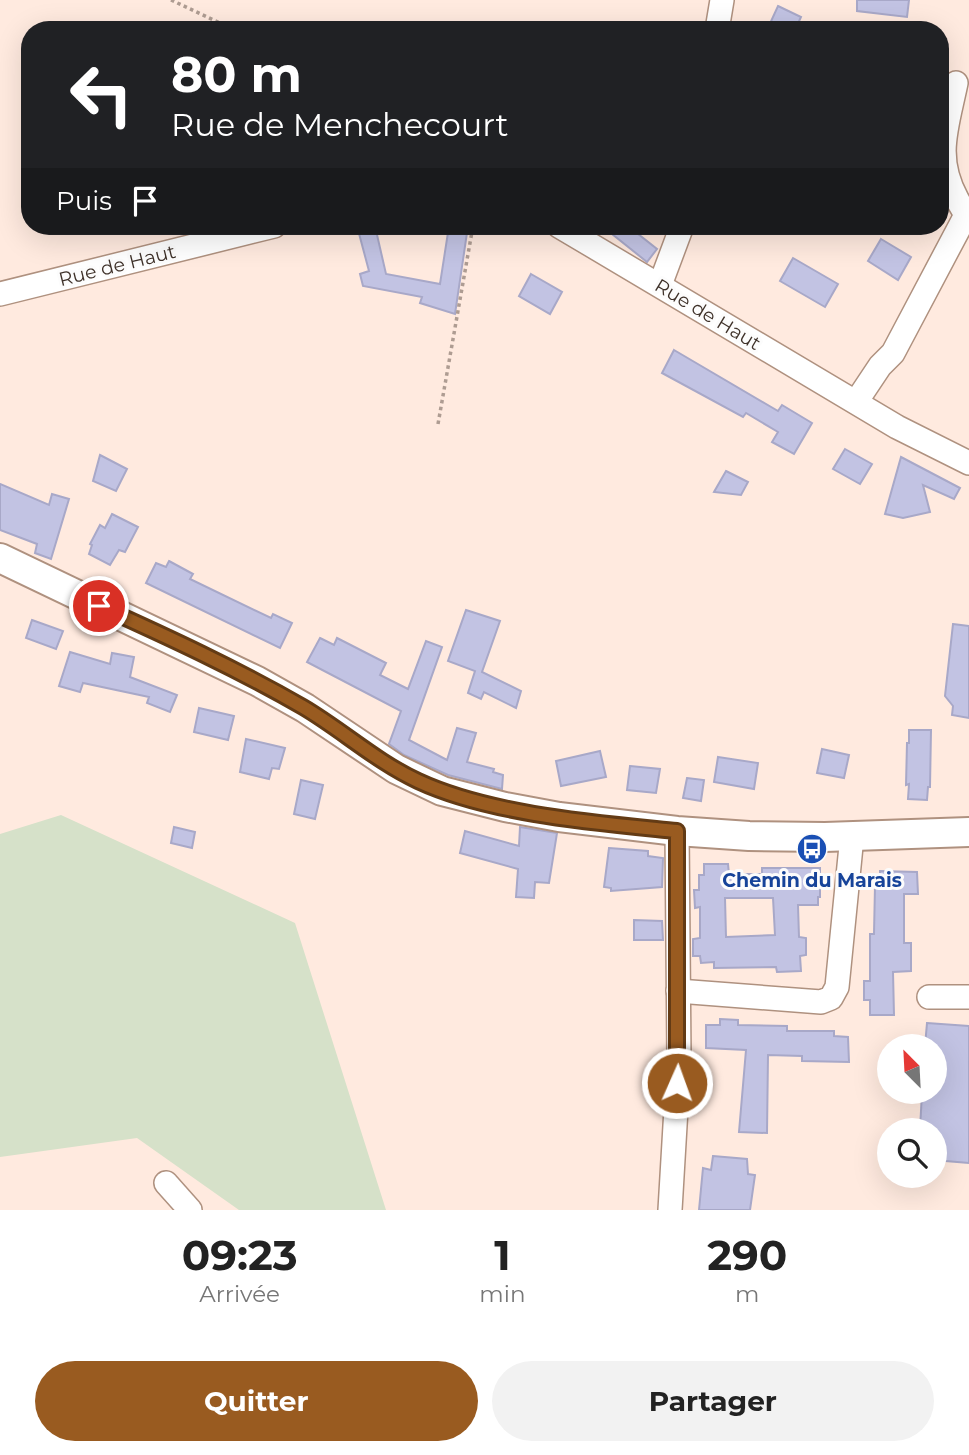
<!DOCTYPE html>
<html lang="fr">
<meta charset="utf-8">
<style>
:root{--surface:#fff;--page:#f2f2f2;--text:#222;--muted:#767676;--accent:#995b20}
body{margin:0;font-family:Montserrat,sans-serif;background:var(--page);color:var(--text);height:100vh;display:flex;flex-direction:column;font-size:26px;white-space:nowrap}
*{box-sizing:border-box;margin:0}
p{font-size:23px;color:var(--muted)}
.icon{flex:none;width:38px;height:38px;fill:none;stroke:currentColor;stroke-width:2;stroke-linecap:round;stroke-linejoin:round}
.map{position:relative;height:1210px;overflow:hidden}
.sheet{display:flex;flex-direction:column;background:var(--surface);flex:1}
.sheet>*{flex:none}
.guide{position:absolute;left:21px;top:21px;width:928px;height:214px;border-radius:28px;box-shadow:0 7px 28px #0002;background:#202124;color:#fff;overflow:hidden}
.needle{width:46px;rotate:336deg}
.buttons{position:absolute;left:877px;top:1034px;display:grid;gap:14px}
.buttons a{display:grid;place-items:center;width:70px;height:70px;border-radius:50%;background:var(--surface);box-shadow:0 7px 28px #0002;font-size:35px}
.pin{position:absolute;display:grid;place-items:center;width:60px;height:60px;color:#fff;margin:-30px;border:4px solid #fff;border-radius:50%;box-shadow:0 2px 7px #0007}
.me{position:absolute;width:77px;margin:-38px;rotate:2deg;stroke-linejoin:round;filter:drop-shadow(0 0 5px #0008)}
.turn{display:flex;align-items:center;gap:24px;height:147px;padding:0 35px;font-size:32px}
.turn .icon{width:91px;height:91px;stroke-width:2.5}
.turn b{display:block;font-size:49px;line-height:60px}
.then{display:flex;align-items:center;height:66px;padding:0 35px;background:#0003;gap:14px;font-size:26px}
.eta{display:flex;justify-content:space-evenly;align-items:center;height:119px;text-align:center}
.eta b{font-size:42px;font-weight:700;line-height:49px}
.primary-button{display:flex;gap:14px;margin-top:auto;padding:14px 35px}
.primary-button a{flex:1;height:80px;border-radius:42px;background:var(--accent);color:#fff;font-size:28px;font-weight:700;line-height:80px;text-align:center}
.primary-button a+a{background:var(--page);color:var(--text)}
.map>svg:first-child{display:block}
.green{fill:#d6e1c9}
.building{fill:#c2c3e3;stroke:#a8a8c8;stroke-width:2;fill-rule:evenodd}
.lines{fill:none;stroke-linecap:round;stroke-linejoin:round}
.minor-casing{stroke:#af917f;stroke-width:26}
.major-casing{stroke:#af917f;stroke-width:32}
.path{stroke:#ae9c92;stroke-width:3.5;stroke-dasharray:3.5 3.5;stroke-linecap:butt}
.minor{stroke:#fff;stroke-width:23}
.major{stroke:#fff;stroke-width:28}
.route-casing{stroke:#633b15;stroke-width:18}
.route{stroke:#995b20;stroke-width:12}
.labels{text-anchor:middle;stroke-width:6;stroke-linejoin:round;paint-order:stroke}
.street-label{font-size:19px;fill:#3e3129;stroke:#fcfcfc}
.transit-label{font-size:19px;font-weight:bold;fill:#164399;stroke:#fcfcfc}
</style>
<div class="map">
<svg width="969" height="1210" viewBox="0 0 969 1210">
<rect width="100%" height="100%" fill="#ffeadf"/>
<!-- green -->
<path class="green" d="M 61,815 L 295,923 L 386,1210 L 239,1210 L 137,1138 L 0,1157 L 0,834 Z"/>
<!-- building -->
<g class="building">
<path d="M 857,0 L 909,0 L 907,17 L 857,11 Z"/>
<path d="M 778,6 L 801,17 L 795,30 L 767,30 Z"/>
<path d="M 357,226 L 375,226 L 386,274 L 440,284 L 449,226 L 468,226 L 455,314 L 420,303 L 422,297 L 363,286 L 360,274 L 369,271 Z"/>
<path d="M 602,226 L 628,226 L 657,249 L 647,262 Z"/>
<path d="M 881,239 L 911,257 L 898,280 L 868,261 Z"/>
<path d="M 793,258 L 838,284 L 825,307 L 780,281 Z"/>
<path d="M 531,274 L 562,292 L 550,314 L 519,296 Z"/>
<path d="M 674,350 L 778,411 L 782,405 L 812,423 L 794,454 L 772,442 L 778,432 L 746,413 L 743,417 L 662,373 Z"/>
<path d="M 845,449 L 872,464 L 860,484 L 833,469 Z"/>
<path d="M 100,455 L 127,469 L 116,491 L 93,481 Z"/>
<path d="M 901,457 L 960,488 L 954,499 L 923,485 L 930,512 L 903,518 L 885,514 Z"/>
<path d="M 726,471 L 748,482 L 741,495 L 714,492 Z"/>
<path d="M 0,484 L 49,505 L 52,494 L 69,499 L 51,559 L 35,553 L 37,544 L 0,530 Z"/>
<path d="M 112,514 L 138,527 L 125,552 L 119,550 L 110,565 L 89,554 L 92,545 L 90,544 L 100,525 L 105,528 Z"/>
<path d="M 169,561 L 193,574 L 190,579 L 271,618 L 273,614 L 292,623 L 280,648 L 146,583 L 156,563 L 166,567 Z"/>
<path d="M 466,610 L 500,621 L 482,672 L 521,691 L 516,708 L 484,692 L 481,699 L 468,693 L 475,671 L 448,661 Z"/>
<path d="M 32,620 L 63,631 L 56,649 L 26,638 Z"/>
<path d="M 953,624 L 969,626 L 969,718 L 952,715 L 953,706 L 945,696 Z"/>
<path d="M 320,638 L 334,645 L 337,638 L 386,663 L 380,675 L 408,689 L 426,641 L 442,647 L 409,740 L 447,760 L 457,728 L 476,733 L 467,762 L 494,769 L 493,772 L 503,775 L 502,789 L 448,775 L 404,755 L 389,744 L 401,711 L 307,662 Z"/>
<path d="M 70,652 L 110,664 L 112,653 L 134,657 L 130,677 L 177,695 L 170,712 L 147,703 L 149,697 L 83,683 L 80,692 L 59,686 Z"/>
<path d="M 199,708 L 234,716 L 228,740 L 194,732 Z"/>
<path d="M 909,730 L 931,730 L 930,787 L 928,787 L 927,800 L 908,799 L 909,784 L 906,785 L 907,743 L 909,743 Z"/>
<path d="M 246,739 L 285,748 L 279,769 L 272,768 L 269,779 L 240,772 Z"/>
<path d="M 822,749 L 849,755 L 844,778 L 817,773 Z"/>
<path d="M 600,751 L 606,777 L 561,786 L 556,761 Z"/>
<path d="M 718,757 L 758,763 L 754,789 L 714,782 Z"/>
<path d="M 630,766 L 660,769 L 656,793 L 627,790 Z"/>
<path d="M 687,778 L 704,780 L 701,801 L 683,798 Z"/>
<path d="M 301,780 L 323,785 L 315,819 L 294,814 Z"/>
<path d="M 174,827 L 195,832 L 192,848 L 171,843 Z"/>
<path d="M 520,827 L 557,833 L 549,883 L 535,882 L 534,898 L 516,897 L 518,869 L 460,853 L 465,831 L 519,846 Z"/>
<path d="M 609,848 L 648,851 L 648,856 L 663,858 L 662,887 L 611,891 L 611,888 L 604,887 Z"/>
<path d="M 704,864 L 728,864 L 729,874 L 762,874 L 762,868 L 820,868 L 820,897 L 818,897 L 818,905 L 798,905 L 799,937 L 806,938 L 806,955 L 800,956 L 801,971 L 777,972 L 776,967 L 714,968 L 714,962 L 701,963 L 700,956 L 693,956 L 693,939 L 700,938 L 700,907 L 695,908 L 694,890 L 699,890 L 699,875 L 704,875 ZM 725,898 L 773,898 L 775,935 L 726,937 Z"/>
<path d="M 880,871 L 917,872 L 918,894 L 904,894 L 904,943 L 911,943 L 911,971 L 893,972 L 894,1015 L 870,1015 L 870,1000 L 864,1000 L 864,981 L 870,981 L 870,934 L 874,934 L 875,886 L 880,886 Z"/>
<path d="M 634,920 L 662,921 L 663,940 L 634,940 Z"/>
<path d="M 720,1019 L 738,1020 L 738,1025 L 787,1026 L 787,1031 L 834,1031 L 834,1036 L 848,1037 L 849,1062 L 802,1061 L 802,1056 L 768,1055 L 767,1133 L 739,1132 L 746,1050 L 706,1048 L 706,1025 L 720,1025 Z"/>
<path d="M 927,1023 L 969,1026 L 969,1163 L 934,1160 L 934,1130 L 920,1130 L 922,1092 L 934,1092 L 934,1046 L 925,1046 Z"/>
<path d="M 713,1156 L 747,1159 L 748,1174 L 755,1175 L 750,1210 L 699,1210 L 703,1168 L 711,1170 Z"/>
</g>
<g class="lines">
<!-- minor casing -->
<g class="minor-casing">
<g id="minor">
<path d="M 717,30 L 722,0"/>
<path d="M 956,83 C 947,127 934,157 957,199 C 961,206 964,213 969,217"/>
<path d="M 559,226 L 897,427 L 969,463"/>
<path d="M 660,285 L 682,226"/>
<path d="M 0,294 L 274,226"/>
<path d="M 856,402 L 880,366 L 893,353 L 966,215"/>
<path d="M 678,991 L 821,1002 L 831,998 L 837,987 L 852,836"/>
<path d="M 929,997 L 969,997"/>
<path d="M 166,1183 L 190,1210"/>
<path d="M 670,1210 L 679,1058 L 677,831"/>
</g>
</g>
<!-- major casing -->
<g class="major-casing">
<path id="major" d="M 0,558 L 257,681 L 305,708 L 396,769 L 442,791 L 505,807 L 559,817 L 677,831 L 749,836 L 825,837 L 969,832"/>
</g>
<!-- path -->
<g class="path">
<path d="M 171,0 L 235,30"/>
<path d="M 438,424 L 473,226"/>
</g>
<!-- minor -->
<use href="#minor" class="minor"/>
<!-- major -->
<use href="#major" class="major"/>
</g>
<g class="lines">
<!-- route casing -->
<g class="route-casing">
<path id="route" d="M 99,606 C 168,637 237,669 303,707 C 342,730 377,762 418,781 C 491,815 598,823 677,831 L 677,1083"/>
</g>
<!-- route -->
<use href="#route" class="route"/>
</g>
<!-- icons -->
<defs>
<g id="bus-disc" transform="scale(1.575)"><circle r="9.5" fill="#1a4fb4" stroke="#fcfcfc"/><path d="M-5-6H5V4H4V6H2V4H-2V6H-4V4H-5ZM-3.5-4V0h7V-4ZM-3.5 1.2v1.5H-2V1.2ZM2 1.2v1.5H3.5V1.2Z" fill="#fff"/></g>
</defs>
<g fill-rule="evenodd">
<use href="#bus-disc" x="812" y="849"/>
</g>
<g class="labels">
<!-- street labels -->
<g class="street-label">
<text transform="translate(117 265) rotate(-14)" y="7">Rue de Haut</text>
<text transform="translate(708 314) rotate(31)" y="7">Rue de Haut</text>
</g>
<!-- transit labels -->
<g class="transit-label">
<text x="812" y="887">Chemin du Marais</text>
</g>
</g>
</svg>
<div class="buttons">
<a><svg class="needle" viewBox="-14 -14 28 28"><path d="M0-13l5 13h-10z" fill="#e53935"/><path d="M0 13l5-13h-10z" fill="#767676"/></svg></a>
<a><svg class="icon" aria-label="search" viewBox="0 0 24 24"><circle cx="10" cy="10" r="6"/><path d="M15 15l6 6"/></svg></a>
</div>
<div class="pin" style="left:99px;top:606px;background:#d93025"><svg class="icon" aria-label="arrive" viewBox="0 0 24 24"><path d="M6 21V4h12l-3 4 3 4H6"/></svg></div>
<svg class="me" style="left:677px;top:1083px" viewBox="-20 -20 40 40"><circle r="17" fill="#995b20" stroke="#fff" stroke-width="3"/><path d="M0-11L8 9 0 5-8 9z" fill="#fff"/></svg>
<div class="guide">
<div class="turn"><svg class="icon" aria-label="left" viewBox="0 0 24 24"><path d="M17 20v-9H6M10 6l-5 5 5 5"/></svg><div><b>80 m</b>Rue de Menchecourt</div></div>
<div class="then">Puis<svg class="icon" aria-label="arrive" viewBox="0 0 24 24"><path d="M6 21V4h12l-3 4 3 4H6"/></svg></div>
</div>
</div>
<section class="sheet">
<div class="eta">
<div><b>09:23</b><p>Arrivée</p></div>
<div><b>1</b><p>min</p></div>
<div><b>290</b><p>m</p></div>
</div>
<div class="primary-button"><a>Quitter</a><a>Partager</a></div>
</section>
